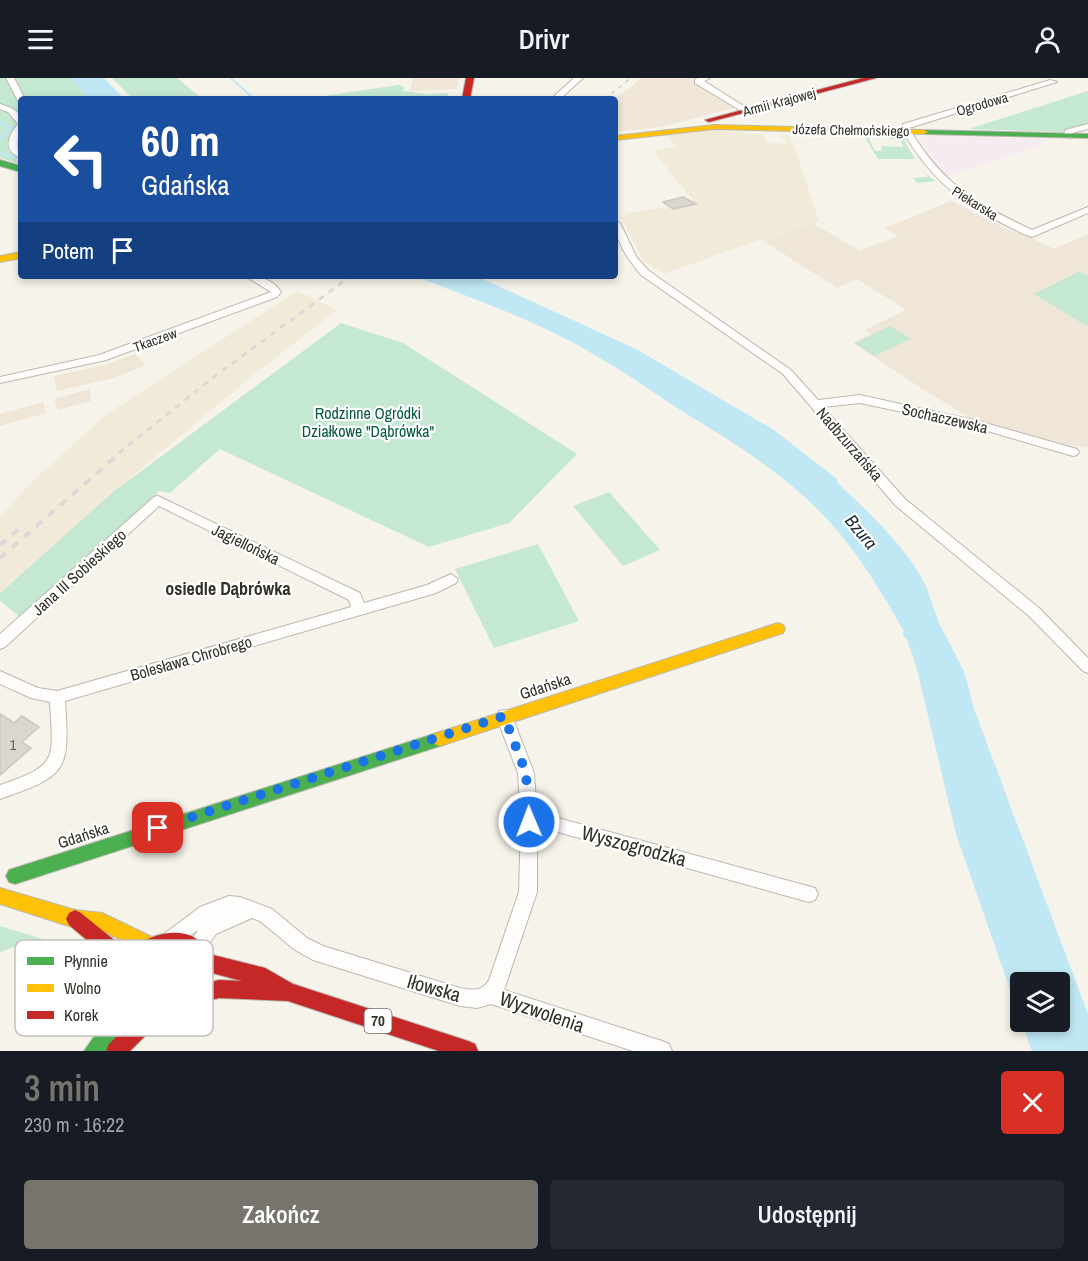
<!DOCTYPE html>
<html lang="pl">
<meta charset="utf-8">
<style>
:root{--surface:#171b24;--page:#242831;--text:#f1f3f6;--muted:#9ea1a6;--accent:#77746d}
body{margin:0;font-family:"Archivo Narrow",sans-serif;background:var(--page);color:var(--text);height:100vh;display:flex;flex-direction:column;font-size:22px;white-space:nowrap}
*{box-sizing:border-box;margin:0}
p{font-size:20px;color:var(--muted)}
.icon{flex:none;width:33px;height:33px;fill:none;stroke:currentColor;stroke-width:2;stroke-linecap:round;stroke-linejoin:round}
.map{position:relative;height:973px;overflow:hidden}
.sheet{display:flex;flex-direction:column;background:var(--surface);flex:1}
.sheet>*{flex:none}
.guide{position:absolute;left:18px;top:18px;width:600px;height:183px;border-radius:6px;box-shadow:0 3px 9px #0003;background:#1a4fa0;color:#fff;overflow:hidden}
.fabs{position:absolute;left:1010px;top:894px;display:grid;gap:12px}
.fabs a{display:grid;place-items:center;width:60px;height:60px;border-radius:6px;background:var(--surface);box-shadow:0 3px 9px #0003;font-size:30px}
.pin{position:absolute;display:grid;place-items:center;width:51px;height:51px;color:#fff;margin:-26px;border-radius:12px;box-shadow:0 3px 9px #0006}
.me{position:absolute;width:66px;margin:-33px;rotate:359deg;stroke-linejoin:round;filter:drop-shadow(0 0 4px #0008)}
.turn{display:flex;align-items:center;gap:21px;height:126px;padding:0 24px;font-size:27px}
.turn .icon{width:78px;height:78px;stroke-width:2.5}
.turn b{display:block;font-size:42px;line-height:51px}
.then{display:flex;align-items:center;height:57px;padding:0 24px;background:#0003;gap:12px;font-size:22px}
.round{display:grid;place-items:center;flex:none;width:63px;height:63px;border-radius:6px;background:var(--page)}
.headline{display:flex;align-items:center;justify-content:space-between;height:102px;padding:0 24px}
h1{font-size:36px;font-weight:600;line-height:45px;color:var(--accent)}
.action{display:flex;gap:12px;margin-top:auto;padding:12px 24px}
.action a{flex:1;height:69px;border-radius:6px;background:var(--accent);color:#fff;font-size:24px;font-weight:600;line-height:69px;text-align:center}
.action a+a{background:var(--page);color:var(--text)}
header{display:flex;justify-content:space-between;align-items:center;height:78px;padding:0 24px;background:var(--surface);font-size:27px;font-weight:600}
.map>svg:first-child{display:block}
.built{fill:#f1ead9}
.industrial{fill:#efe6d8}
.education{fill:#f5ebf1}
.green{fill:#c5e8d3}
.water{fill:#bfe7f4}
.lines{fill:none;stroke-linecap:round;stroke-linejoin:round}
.stream{stroke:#bfe7f4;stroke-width:2}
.building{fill:#dad7d0;stroke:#cac6c0;stroke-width:1.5}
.street-casing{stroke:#bbb8b1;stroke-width:2}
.fast-casing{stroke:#bbb8b1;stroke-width:2}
.slow-casing{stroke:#bbb8b1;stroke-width:2}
.jam-casing{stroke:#bbb8b1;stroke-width:2}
.street{fill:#fefdfc;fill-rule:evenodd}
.fast{fill:#4caf50;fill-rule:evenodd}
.slow{fill:#ffc107;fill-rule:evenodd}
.jam{fill:#c62828;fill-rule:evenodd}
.rail-far2{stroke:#dad9d6;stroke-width:2;stroke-dasharray:4.5 4.5;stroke-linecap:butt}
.rail-far1{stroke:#dad9d6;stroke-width:3;stroke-dasharray:6 6;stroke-linecap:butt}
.rail{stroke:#dad9d6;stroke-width:4;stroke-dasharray:8 8;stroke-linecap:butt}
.route{stroke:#1a73e8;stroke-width:10;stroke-dasharray:0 18}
.labels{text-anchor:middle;stroke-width:4.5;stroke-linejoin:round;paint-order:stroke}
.far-street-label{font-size:14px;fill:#33302a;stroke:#fff}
.number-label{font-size:14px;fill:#5d5a54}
.shield{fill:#fff;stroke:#706e6a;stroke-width:1.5}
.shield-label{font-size:15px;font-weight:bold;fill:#33302a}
.park-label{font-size:16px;fill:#075a3f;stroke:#fff}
.street-label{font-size:16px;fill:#33302a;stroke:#fff}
.water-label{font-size:18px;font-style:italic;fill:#192c34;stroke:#fff}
.neighbourhood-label{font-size:18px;font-weight:bold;fill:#33302a;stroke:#fff}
.near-street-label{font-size:20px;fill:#33302a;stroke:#fff}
.key{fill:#fff;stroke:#c2c1bf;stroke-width:1.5}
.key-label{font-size:16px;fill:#33302a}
</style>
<header><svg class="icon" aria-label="menu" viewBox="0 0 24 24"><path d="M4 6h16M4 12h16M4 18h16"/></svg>Drivr<svg class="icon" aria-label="person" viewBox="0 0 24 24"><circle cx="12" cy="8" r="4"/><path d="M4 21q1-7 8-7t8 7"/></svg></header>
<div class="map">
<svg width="1088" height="973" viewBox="0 0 1088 973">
<rect width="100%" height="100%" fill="#f6f3ea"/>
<!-- built -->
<g class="built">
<path d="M 710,52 L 764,57 L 766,65 L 786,66 L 785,60 L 781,60 L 781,57 L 788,57 L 790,63 L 793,64 L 819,143 L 765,164 L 761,161 L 664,196 L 643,183 L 621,139 L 627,139 L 625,135 L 670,129 L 672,131 L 696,126 L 653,73 L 676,69 L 667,57 Z"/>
<path d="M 297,213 L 337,232 L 256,295 L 141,391 L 0,514 L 0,438 L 35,401 L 107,336 Z"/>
</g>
<!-- industrial -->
<g class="industrial">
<path d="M 413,0 L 459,0 L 457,11 L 410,13 Z"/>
<path d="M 642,0 L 690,0 L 738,29 L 661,49 L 615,54 L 615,21 Z"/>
<path d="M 951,123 L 1015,155 L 1019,154 L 1054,171 L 1088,156 L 1088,198 L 1081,193 L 1035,216 L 1088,249 L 1088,370 L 1063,366 L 970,340 L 918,308 L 853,265 L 871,256 L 865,252 L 906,232 L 857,201 L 837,210 L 765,164 L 813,145 L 859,173 L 898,158 L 885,150 Z"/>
<path d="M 135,276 L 146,287 L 114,300 L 57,313 L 54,298 L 108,286 Z"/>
<path d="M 90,311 L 91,323 L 58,332 L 54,321 Z"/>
<path d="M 43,324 L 46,335 L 0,348 L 0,336 Z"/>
</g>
<!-- education -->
<path class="education" d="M 925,58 L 1041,61 L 1045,66 L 946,99 L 919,61 Z"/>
<!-- green -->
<g class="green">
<path d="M 0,0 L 71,0 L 88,21 L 21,21 L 21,86 L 0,80 Z"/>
<path d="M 112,0 L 177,0 L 202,21 L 133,21 Z"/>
<path d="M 399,7 L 404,9 L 403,13 L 427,16 L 448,15 L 449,21 L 310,20 Z"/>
<path d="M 1088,13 L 1088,45 L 1061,54 L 969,51 Z"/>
<path d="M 863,56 L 867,56 L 875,73 L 882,73 L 881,68 L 903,69 L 901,62 L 890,61 L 888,57 L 907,59 L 908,61 L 904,62 C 912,76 923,97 936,103 L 917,105 L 913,100 L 928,99 L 915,81 L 878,81 Z"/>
<path d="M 1080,193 L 1088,198 L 1088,249 L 1034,216 Z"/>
<path d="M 341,245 L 403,265 L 577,376 L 509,445 L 429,469 L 220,371 L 170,415 L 158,413 L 156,418 L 20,539 L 0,523 L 0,515 L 113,414 Z"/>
<path d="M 890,248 L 911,261 L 874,278 L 855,265 Z"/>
<path d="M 609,414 L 660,472 L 623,488 L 573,428 Z"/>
<path d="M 538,466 L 579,543 L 494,570 L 455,491 Z"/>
<path d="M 0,848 L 56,865 L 49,874 L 23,866 L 0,874 Z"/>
</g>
<!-- water -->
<g class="water">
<path d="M 71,0 L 104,0 L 124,21 L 88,21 Z"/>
<path d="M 414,198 L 476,198 L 636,271 L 774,352 L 837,401 L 837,404 C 865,432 896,459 917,492 C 929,510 932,528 940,547 C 947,562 956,576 963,592 C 968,604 970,618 974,631 L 1088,936 L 1088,973 L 1032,973 L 1021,944 L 1059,944 L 1059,904 L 1020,904 L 1020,940 L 956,756 L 917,591 L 908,564 L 902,555 L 904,553 C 878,508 852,464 814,428 C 777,391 729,362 685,335 C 654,315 625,294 593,276 C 537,243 475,221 414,198 Z"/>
</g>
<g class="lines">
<!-- stream -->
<g class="stream">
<path d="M 231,0 L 254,21"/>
<path d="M 0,44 L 11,50 L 0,61"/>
<path d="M 0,75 L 21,81"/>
</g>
</g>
<!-- building -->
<g class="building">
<path d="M 683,119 L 696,126 L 673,131 L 663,124 Z"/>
<path d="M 0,636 L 14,645 L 22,638 L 39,649 L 22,664 L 31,670 L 0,697 Z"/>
</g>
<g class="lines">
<!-- street casing -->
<g class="street-casing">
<g id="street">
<path d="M 6,0 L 14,0 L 25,21 L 18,23 Z"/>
<path d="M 574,0 L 583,0 L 560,21 L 551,21 Z"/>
<path d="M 699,0 L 710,0 L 704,3 L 750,32 L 743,34 L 695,5 L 695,1 Z"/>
<path d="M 1050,2 L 1057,4 L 909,50 C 942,106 975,125 1032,152 L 1088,129 L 1088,135 L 1032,159 C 1020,155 1009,149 998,143 C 953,120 926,94 901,50 L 903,46 Z"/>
<path d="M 0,26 C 35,36 15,49 18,72 L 21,73 L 21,80 C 3,73 7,59 18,46 L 8,34 L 0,31 Z"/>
<path d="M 1088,46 L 1088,51 L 1072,55 L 1071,60 L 1064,58 L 1065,52 Z"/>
<path d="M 615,142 L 620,145 L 637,180 L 649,193 L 791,292 L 818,322 L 860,317 L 978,343 L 1077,371 L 1079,374 L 1077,377 L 1073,378 L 977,350 L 860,325 L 823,329 L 905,421 L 1039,530 L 1088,580 L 1088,595 L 1083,593 L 1029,538 L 895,427 L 783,296 L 641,197 C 628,181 615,164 615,142 Z"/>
<path d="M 245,198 C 259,198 273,201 281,214 L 277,219 L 106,282 L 0,305 L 0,299 L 99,277 L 271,214 Z"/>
<path d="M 158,418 L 360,515 L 364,525 L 427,507 L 451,496 L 458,501 L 456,505 L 436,515 L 65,623 C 70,693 67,698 0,721 L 0,707 C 59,687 53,682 50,624 L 31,620 L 0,606 L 0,593 L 38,610 L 57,613 L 351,529 L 349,522 L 159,428 L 5,569 L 0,571 L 0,556 L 154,419 Z"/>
<path d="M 504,632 L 509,633 L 512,638 L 534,695 L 537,737 L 547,737 L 815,810 L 818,816 L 815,822 L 809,824 L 547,751 L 537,751 L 537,814 L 504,912 L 662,963 L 669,966 L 672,973 L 633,973 L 491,926 L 477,930 L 460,928 L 313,882 L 295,872 L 260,843 L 252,840 L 216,856 L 201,877 L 195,880 L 189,877 L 186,871 L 198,852 L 170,871 L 164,868 L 161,862 L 164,856 L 200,829 L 229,818 L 240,819 L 272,831 L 307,860 L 323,868 L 460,910 C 472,912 482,914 489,902 L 519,814 L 521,744 L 518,695 L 496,638 L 499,633 Z"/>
</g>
</g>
<!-- fast casing -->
<g class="fast-casing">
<g id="fast">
<path d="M 921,52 L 1088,56 L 1088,60 L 924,56 L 920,54 Z"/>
<path d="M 0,82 L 21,88 L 21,94 L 0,88 Z"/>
<path d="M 440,654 L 446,656 L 448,661 L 446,666 L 15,806 L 9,804 L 6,798 L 9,792 L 15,790 Z"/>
<path d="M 122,915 L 129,917 L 131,924 L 117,960 L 106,973 L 84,973 L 103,946 L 115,917 Z"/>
</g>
</g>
<!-- slow casing -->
<g class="slow-casing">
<g id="slow">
<path d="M 714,47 L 924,52 L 928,54 L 924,56 L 714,51 L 615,62 L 615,58 Z"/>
<path d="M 21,174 L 21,180 L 0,184 L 0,178 Z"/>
<path d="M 778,545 L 783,547 L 785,551 L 783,555 L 440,668 L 434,666 L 432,661 L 434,656 L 440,654 Z"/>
<path d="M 0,810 L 75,832 L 102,835 L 156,861 L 159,867 L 156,873 L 150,876 L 101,852 L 75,850 L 0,826 Z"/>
</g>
</g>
<!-- jam casing -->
<g class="jam-casing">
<g id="jam">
<path d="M 466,0 L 474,0 L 470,21 L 462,21 Z"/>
<path d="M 863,0 L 876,0 L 709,44 L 705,42 Z"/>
<path d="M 75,832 L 81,835 L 129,874 C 149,853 195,843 209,876 L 265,890 L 293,906 L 468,963 L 475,966 L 478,973 L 439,973 L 288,923 L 219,920 L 200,925 L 188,938 L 173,946 L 151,952 L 130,973 L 106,973 L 109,966 L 129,946 C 106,934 109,910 119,889 L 69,847 L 66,841 L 69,835 ZM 170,871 C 220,879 181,936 148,933 C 119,930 130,897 145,883 C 152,877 161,874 170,871 ZM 212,895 L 242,903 L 219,902 L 211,904 Z"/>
</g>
</g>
<!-- street -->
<use href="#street" class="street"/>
<!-- fast -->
<use href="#fast" class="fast"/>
<!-- slow -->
<use href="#slow" class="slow"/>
<!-- jam -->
<use href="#jam" class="jam"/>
<!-- rail-far2 -->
<path class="rail-far2" d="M 604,21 L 631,0"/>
<!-- rail-far1 -->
<path class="rail-far1" d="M 119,375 L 215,298 L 351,198"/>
<!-- rail -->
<g class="rail">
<path d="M 0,467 L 24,447"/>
<path d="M 0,480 L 121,374"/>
</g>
</g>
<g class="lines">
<!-- route -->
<path class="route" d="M 158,750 L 504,638 L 526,695 L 529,744"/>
</g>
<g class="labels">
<!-- far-street labels -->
<g class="far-street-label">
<text transform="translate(779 24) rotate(-15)" y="5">Armii Krajowej</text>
<text transform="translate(982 26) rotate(-16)" y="5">Ogrodowa</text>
<text transform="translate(851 52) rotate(1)" y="5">Józefa Chełmońskiego</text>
<text transform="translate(975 125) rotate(32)" y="5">Piekarska</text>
<text transform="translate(155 262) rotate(-20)" y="5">Tkaczew</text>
</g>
<!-- number labels -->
<g class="number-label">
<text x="13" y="672">1</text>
</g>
<!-- shield labels -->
<rect class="shield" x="364.5" y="931" width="27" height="24" rx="4.5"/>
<g class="shield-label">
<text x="378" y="948">70</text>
</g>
<!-- park labels -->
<g class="park-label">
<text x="368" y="341">Rodzinne Ogródki<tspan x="368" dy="18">Działkowe "Dąbrówka"</tspan></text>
</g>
<!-- street labels -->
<g class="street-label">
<text transform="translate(945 340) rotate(13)" y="6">Sochaczewska</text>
<text transform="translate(850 366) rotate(49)" y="6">Nadbzurzańska</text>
<text transform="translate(246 466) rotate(26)" y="6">Jagiellońska</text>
<text transform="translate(79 494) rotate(-42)" y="6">Jana III Sobieskiego</text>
<text transform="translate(191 580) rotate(-16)" y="6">Bolesława Chrobrego</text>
<text transform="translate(545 608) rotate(-18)" y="6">Gdańska</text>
<text transform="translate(83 757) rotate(-18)" y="6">Gdańska</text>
</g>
<!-- water labels -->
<g class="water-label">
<text transform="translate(861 454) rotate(50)" y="6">Bzura</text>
</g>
<!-- neighbourhood labels -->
<g class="neighbourhood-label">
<text x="228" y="517">osiedle Dąbrówka</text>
</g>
<!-- near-street labels -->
<g class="near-street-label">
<text transform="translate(634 768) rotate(15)" y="7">Wyszogrodzka</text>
<text transform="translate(434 910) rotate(16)" y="7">Iłowska</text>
<text transform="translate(542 934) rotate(19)" y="7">Wyzwolenia</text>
</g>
</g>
<!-- legend -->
<rect x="15" y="862" width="198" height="96" rx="9" class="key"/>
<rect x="27" y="879" width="27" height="8" fill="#4caf50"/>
<rect x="27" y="906" width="27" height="8" fill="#ffc107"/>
<rect x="27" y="933" width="27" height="8" fill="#c62828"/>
<g class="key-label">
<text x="64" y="889">Płynnie</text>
<text x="64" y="916">Wolno</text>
<text x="64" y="943">Korek</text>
</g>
</svg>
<div class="fabs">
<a><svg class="icon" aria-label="layers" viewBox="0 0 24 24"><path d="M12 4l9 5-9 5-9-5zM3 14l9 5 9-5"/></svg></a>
</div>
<div class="pin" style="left:158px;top:750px;background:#d93025"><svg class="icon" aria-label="arrive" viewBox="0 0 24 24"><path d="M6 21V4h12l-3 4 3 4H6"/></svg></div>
<svg class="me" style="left:529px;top:744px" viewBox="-20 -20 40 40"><circle r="17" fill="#1a73e8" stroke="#fff" stroke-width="3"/><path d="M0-11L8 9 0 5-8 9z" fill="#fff"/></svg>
<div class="guide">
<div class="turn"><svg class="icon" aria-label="left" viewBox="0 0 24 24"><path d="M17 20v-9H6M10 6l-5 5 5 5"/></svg><div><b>60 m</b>Gdańska</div></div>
<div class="then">Potem<svg class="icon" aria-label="arrive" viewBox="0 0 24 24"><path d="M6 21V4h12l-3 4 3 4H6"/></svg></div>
</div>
</div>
<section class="sheet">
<div class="headline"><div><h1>3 min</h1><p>230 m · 16:22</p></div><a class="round" style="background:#d93025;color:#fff"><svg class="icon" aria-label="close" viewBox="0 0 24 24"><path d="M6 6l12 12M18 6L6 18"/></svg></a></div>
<div class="action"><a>Zakończ</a><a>Udostępnij</a></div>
</section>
